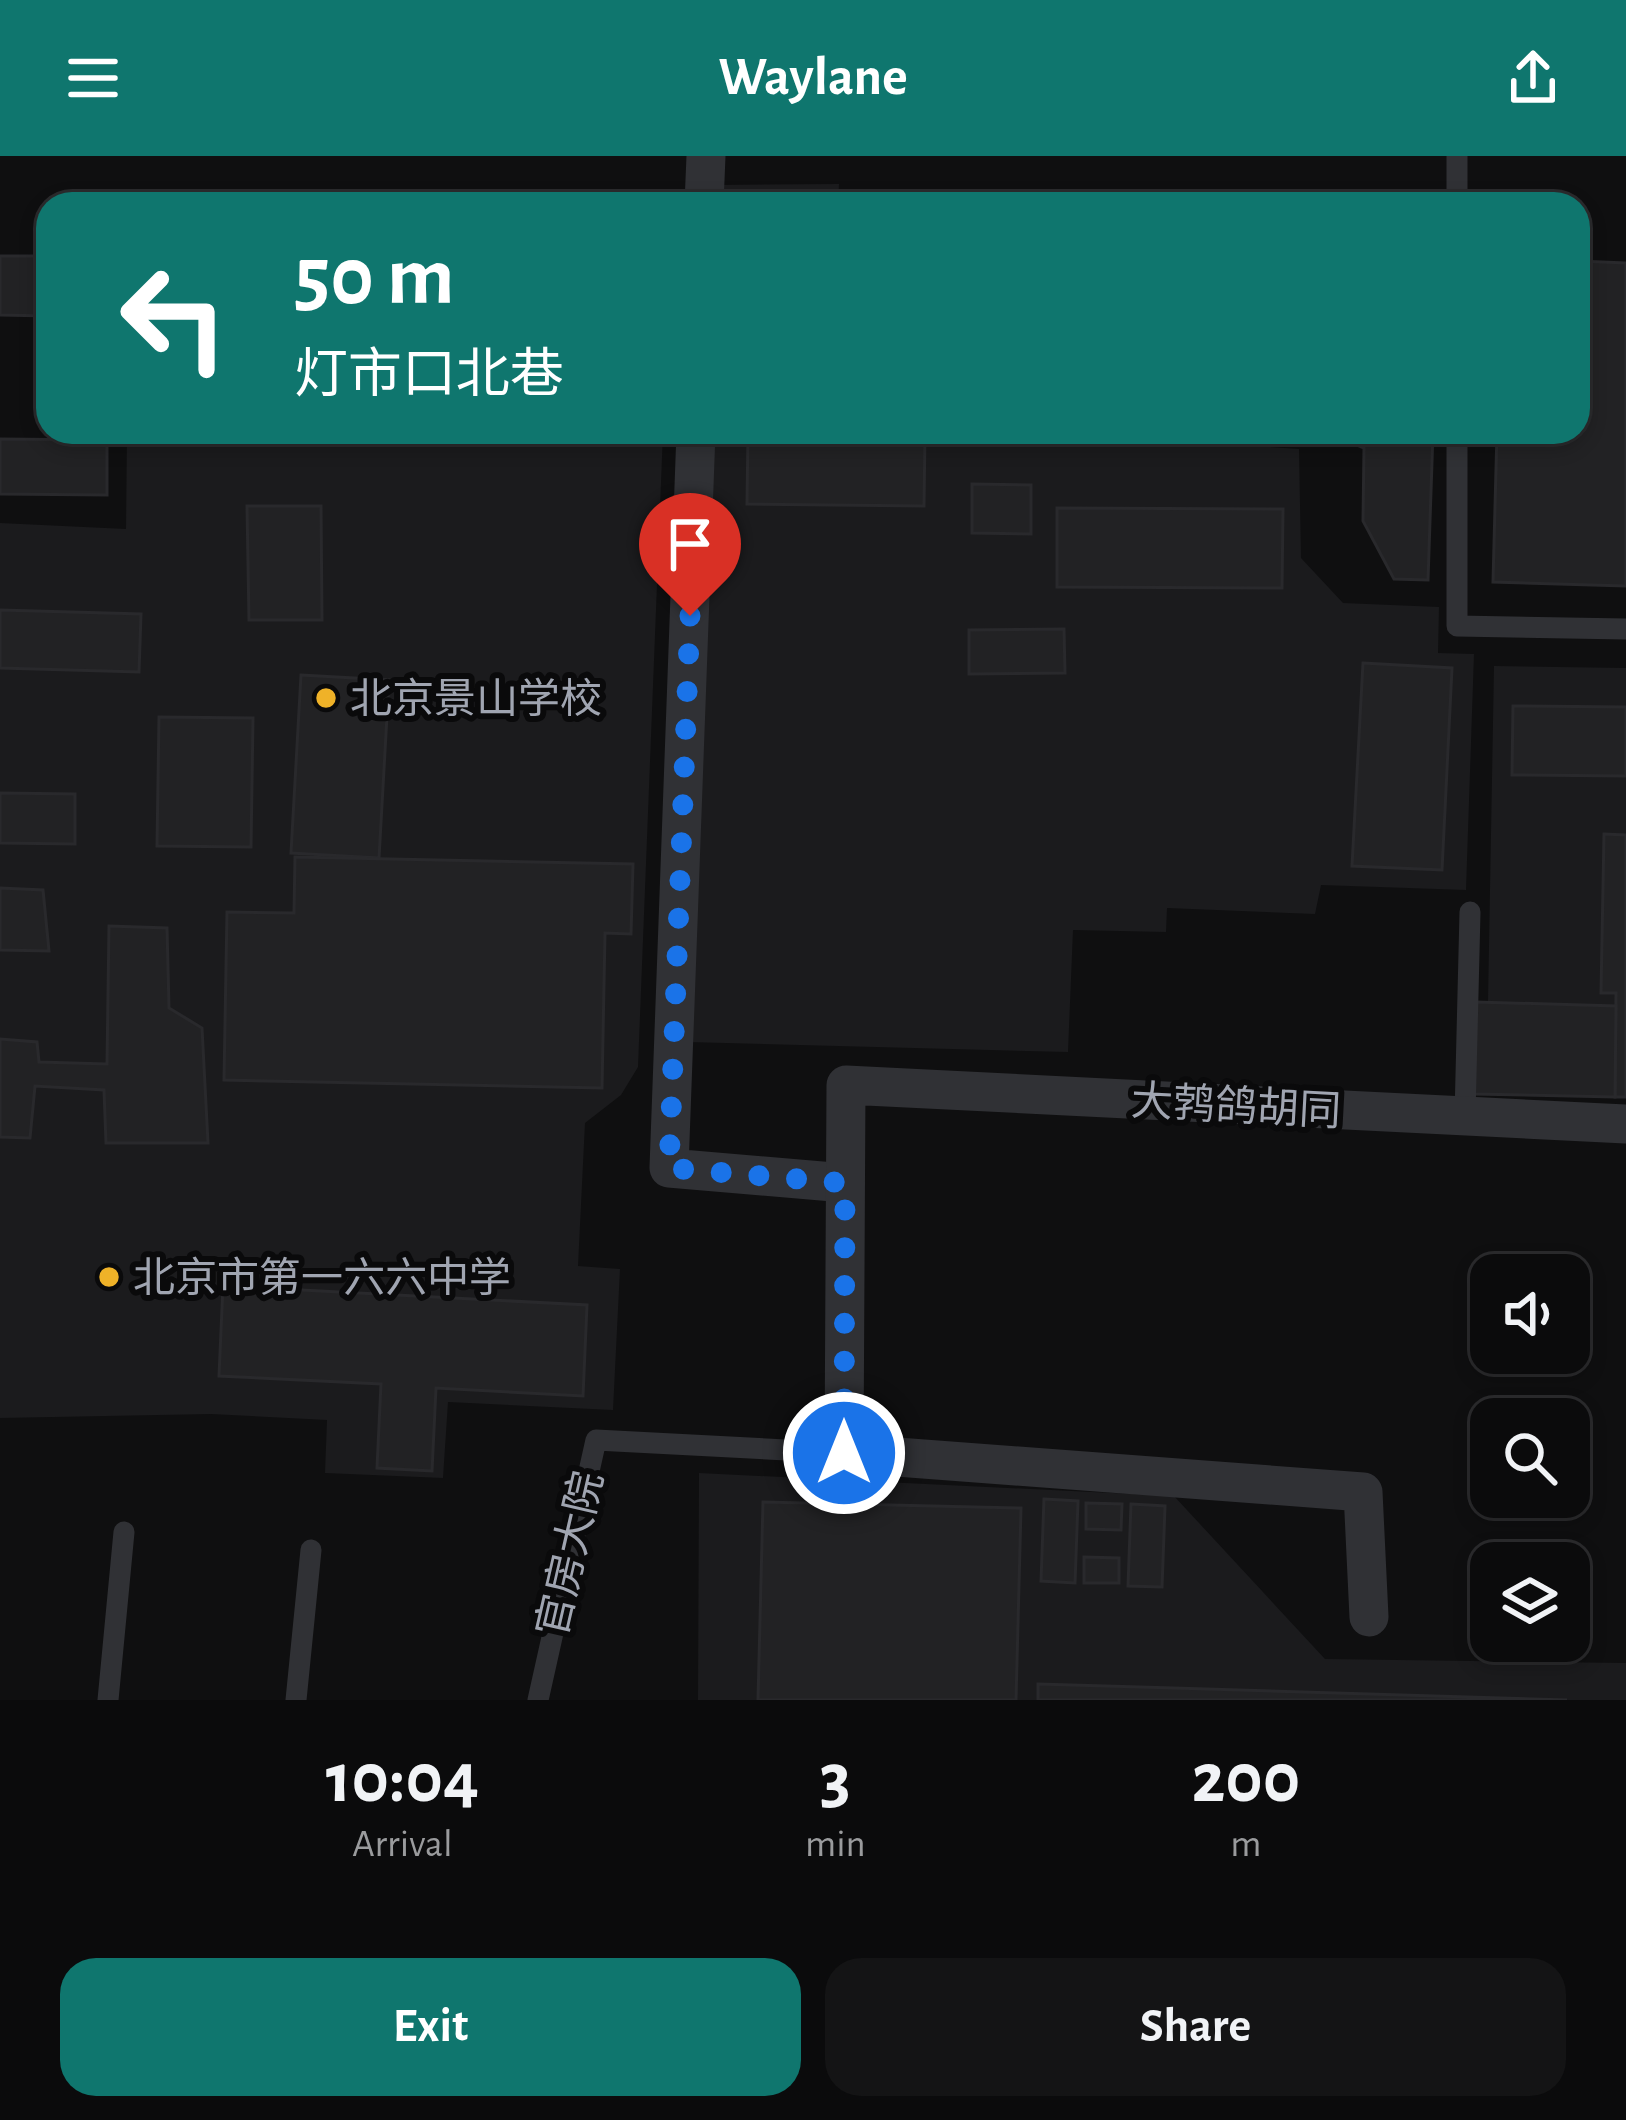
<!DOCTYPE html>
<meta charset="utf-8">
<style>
:root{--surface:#0b0b0c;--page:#141415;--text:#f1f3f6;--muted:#9a9b9d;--line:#2b2b2d;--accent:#0f766e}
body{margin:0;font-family:"Alegreya Sans","Noto Sans SC",sans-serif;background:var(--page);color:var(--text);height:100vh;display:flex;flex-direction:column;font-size:45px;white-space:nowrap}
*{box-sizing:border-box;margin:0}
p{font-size:39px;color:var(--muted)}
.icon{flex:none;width:66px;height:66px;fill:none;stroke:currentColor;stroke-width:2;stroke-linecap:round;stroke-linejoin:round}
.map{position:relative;height:1544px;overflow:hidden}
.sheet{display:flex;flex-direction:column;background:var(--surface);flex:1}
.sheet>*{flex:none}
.top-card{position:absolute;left:36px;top:36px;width:1554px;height:252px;border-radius:36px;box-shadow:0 6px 18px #0003,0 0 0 3px var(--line);background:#0f766e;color:#fff;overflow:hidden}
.tools{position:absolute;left:1470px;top:1098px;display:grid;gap:24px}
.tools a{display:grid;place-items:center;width:120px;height:120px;border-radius:24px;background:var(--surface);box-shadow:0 6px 18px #0003,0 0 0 3px var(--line);font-size:60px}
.pin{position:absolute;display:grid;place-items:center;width:102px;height:102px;color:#fff;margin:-123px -51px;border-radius:50% 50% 50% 0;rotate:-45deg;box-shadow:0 0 12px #0007}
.pin .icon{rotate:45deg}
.me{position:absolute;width:132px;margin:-66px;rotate:0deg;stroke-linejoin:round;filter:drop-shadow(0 0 9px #0008)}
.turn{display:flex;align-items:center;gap:42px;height:252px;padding:0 60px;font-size:54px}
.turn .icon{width:156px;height:156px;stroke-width:2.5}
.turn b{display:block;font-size:84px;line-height:102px}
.eta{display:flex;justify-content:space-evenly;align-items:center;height:204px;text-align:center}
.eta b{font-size:72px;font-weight:700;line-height:84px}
.button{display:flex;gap:24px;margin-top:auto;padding:24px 60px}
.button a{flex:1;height:138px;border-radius:36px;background:var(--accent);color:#fff;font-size:48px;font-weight:700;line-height:138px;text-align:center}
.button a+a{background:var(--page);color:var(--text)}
header{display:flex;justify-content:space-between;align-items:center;height:156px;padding:0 60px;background:var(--accent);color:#fff;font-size:54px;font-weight:700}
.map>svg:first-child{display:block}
.built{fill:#1b1b1d}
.building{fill:#222224;stroke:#29292c;stroke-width:3}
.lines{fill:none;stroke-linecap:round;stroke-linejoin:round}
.lane{stroke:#303135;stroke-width:21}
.street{stroke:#303135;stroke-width:39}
.route{stroke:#1a73e8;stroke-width:21;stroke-dasharray:0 37.8}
.poi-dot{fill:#efb228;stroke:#0a0a0b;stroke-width:4.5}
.labels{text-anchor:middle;stroke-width:12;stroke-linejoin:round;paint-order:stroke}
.poi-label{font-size:42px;fill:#a0a5b1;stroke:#0a0a0b;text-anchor:start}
.street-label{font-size:42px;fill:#a0a5b1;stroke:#0a0a0b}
</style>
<header><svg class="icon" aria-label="menu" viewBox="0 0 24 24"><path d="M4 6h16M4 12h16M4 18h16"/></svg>Waylane<svg class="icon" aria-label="share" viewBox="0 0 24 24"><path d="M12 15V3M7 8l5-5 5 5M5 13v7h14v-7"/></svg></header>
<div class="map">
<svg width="1626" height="1544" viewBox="0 0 1626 1544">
<rect width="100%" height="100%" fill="#0f0f10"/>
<!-- built -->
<g class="built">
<path d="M 839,28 L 838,48 L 713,48 L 714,29 Z"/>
<path d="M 127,276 L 663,276 L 638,911 L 621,939 L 585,967 L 578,1110 L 620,1113 L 613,1254 L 448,1246 L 443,1322 L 325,1317 L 327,1264 L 211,1258 L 0,1262 L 0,367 L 126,373 Z"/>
<path d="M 706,276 L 1186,276 L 1188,285 L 1299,293 L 1301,402 L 1343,447 L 1439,451 L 1438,497 L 1474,498 L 1466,734 L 1321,729 L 1315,758 L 1167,752 L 1166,776 L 1073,774 L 1068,896 L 687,886 Z"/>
<path d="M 1494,510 L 1626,512 L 1626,941 L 1474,938 L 1476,846 L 1488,845 Z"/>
<path d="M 699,1317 L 1174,1340 L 1325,1503 L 1626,1507 L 1626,1544 L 698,1544 Z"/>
</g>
<!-- building -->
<g class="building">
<path d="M 0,100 L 48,100 L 48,160 L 0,159 Z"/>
<path d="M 1578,105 L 1626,107 L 1626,430 L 1493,426 L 1497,276 L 1578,276 Z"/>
<path d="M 748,276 L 925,276 L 924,350 L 747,348 Z"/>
<path d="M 1351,276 L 1433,276 L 1428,424 L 1394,423 L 1363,365 L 1364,292 L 1350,286 Z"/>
<path d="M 0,283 L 107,284 L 107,339 L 0,338 Z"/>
<path d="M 972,328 L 1031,329 L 1031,378 L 972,377 Z"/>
<path d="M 247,350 L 321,350 L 322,464 L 249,464 Z"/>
<path d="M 1057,352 L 1283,353 L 1282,432 L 1057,431 Z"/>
<path d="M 0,454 L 141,458 L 139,516 L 0,512 Z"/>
<path d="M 1064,473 L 1065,517 L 969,518 L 969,474 Z"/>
<path d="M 1363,507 L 1452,512 L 1442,714 L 1352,710 Z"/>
<path d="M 301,519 L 389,524 L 379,702 L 291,697 Z"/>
<path d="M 1513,550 L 1626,551 L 1626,620 L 1512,619 Z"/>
<path d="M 159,561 L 253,562 L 251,691 L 157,690 Z"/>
<path d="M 0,637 L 75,638 L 75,688 L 0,687 Z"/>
<path d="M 1604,678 L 1626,679 L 1626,941 L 1615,941 L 1616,837 L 1601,837 Z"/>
<path d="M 295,701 L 633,708 L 631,778 L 605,777 L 602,932 L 224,924 L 227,756 L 294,757 Z"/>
<path d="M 0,732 L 43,734 L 49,795 L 0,794 Z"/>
<path d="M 109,770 L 167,772 L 169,852 L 202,872 L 208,987 L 106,987 L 104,934 L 35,930 L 30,982 L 0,981 L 0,883 L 37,886 L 39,906 L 107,908 Z"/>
<path d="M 1476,846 L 1616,850 L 1615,941 L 1474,938 Z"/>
<path d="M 223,1130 L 587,1149 L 583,1240 L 436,1232 L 432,1315 L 377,1312 L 381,1228 L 219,1220 Z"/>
<path d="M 1044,1343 L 1078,1345 L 1075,1427 L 1041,1425 Z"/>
<path d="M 763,1346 L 1021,1352 L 1016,1544 L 758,1544 Z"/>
<path d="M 1086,1347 L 1122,1348 L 1121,1374 L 1086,1373 Z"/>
<path d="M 1131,1348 L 1165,1350 L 1162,1431 L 1128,1430 Z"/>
<path d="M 1084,1401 L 1119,1402 L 1119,1427 L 1084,1427 Z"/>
<path d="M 1038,1528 L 1174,1532 L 1567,1544 L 1038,1544 Z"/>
</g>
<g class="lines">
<!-- lane -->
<g class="lane">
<path d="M 1457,0 L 1457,48"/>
<path d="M 1457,276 L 1457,470 L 1626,473"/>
<path d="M 1465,960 L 1470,756"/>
<path d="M 108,1544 L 124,1376"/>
<path d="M 296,1544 L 311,1394"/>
<path d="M 538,1544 L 596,1284 L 844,1297"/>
</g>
<!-- street -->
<g class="street">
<path d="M 704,48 L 706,0"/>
<path d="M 696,276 L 669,1012 L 845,1027"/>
<path d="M 1369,1461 L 1363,1336 L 844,1297 L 846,929 L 1626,968"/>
</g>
</g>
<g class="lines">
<!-- route -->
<path class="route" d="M 690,460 L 669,1012 L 845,1027 L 844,1297"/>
</g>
<!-- markers -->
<g class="poi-dot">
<circle cx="326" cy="542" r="12"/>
<circle cx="109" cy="1121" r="12"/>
</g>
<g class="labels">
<!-- poi labels -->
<g class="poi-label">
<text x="350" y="557">北京景山学校</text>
<text x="133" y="1136">北京市第一六六中学</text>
</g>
<!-- street labels -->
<g class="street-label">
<text transform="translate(1236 949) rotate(3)" y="15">大鹁鸽胡同</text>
<text transform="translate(569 1398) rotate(-77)" y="15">官房大院</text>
</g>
</g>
</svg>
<div class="tools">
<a><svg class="icon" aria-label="sound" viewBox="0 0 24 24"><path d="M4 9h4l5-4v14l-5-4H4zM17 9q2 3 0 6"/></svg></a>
<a><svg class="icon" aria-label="search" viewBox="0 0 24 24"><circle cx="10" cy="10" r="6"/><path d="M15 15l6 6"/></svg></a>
<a><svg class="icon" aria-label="layers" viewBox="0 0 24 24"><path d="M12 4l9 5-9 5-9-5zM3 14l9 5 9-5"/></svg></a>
</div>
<div class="pin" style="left:690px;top:460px;background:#d93025"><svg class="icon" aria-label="arrive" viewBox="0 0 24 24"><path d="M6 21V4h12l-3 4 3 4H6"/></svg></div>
<svg class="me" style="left:844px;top:1297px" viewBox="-20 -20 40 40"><circle r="17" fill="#1a73e8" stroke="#fff" stroke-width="3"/><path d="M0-11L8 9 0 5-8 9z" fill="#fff"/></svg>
<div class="top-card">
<div class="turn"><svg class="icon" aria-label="left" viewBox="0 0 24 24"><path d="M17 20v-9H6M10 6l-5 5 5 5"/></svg><div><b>50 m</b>灯市口北巷</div></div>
</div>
</div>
<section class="sheet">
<div class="eta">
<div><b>10:04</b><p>Arrival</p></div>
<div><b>3</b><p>min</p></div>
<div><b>200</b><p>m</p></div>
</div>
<div class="button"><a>Exit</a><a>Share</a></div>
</section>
